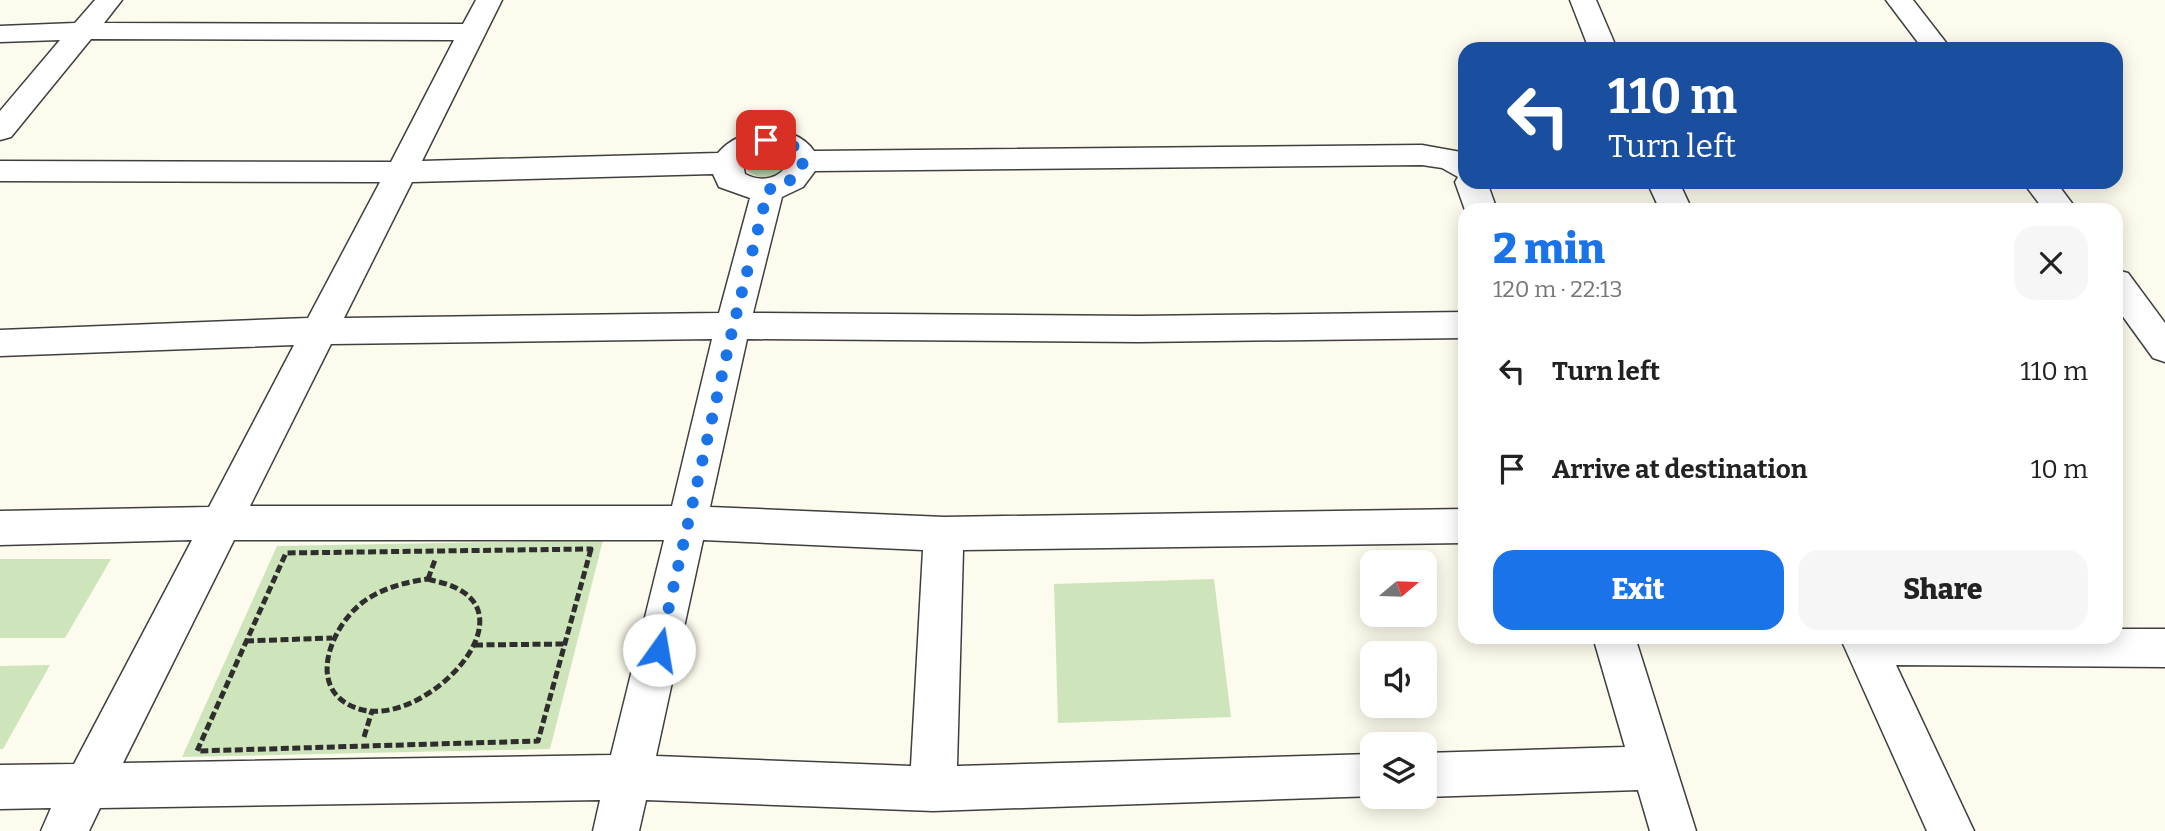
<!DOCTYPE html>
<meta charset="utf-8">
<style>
:root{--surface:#fff;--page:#f6f6f6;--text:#222;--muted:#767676;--accent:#1a73e8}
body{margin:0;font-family:Bitter,serif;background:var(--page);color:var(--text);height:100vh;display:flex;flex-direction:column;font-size:26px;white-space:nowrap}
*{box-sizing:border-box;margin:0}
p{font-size:23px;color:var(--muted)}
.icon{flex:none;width:38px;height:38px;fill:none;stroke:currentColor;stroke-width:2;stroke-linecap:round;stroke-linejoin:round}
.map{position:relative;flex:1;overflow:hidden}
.drawer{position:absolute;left:1458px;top:203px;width:665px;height:441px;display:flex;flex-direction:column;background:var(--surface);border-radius:21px;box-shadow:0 4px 18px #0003}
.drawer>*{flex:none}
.hud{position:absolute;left:1458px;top:42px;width:665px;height:147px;border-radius:21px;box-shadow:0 4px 18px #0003;background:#1a4fa0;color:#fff;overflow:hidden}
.needle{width:46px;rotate:71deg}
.buttons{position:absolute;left:1360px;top:550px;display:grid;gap:14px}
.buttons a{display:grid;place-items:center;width:77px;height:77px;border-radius:14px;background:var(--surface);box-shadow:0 4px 18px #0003;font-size:35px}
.pin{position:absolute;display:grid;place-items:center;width:60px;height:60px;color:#fff;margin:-30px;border-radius:14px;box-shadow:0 4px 10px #0006}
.me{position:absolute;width:77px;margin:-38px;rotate:13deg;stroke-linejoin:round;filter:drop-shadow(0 0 5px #0008)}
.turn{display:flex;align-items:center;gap:24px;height:147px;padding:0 35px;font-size:32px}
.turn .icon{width:91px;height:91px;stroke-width:2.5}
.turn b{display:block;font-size:49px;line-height:60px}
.round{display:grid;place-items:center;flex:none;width:74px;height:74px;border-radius:21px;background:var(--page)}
.overview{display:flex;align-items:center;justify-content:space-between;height:119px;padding:0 35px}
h1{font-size:42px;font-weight:800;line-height:52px;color:var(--accent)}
.action{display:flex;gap:14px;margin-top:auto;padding:14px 35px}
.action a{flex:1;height:80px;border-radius:21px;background:var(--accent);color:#fff;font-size:28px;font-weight:800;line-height:80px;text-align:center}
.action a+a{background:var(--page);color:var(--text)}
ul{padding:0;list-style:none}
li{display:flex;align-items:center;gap:21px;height:98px;padding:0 35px}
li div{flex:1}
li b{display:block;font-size:26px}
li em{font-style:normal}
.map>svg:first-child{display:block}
.green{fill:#cee4ba}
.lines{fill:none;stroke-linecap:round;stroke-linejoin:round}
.minor-casing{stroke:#3f3f3f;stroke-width:3}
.path{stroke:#2e2e2e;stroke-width:5;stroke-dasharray:8 3.5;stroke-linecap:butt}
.minor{fill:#fff;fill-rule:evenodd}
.route{stroke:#1a73e8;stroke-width:12;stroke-dasharray:0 21.6}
</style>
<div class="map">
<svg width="2165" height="831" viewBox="0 0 2165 831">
<rect width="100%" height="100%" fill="#fdfbed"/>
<!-- green -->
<g class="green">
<path d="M 773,152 L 782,155 L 786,161 L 782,172 C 770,179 759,180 748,171 L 748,164 L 753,157 Z"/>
<path d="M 603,540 L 550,749 L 182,757 L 277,546 Z"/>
<path d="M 0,559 L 111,559 L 65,638 L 0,638 Z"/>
<path d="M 1214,579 L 1231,717 L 1058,723 L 1054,584 Z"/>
<path d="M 50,665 L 3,749 L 0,749 L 0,666 Z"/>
</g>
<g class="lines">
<!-- minor casing -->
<g class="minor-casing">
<g id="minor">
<path d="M 95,0 L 122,0 L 104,23 L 463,24 L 476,0 L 502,0 L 422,161 L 718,153 C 740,126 793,120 814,151 L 1422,145 L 1461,152 L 1465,154 L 1465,182 L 1487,182 L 1497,210 L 1465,210 L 1455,182 L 1458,177 L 1442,168 L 1422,165 L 815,171 L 803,187 L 782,197 L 753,313 L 1139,316 L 1465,312 L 1465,338 L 1139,342 L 747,339 L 710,507 L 944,517 L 1465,509 L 1465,543 L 963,550 L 957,766 L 1372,754 L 1372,796 L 1376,796 L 933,811 L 646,800 L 639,831 L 593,831 L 600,800 L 100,808 L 89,831 L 41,831 L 51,808 L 0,809 L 0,765 L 74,764 L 192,540 L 0,545 L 0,511 L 209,507 L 294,345 L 0,356 L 0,330 L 308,318 L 380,182 L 0,181 L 0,161 L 391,162 L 454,40 L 91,39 L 11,137 L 0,140 L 0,111 L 60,40 L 0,42 L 0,26 L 75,23 ZM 766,150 L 783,153 L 789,161 C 781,179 762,183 745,174 L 743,164 L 754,154 ZM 713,174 L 719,187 L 750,198 L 719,313 L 344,318 L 412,182 ZM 712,339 L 672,506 L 250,506 L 331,344 ZM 234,540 L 664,540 L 611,755 L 123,763 ZM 703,540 L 923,550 L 911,766 L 656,756 Z"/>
<path d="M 1570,0 L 1596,0 L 1617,49 L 1589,49 Z"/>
<path d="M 1886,0 L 1913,0 L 1951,49 L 1923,49 Z"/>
<path d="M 1647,182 L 1679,182 L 1692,210 L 1660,210 Z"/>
<path d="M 2023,182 L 2056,182 L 2077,210 L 2044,210 Z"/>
<path d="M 2116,270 L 2128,273 L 2165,323 L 2165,362 L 2153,358 L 2116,307 Z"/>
<path d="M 2116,629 L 2165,629 L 2165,667 L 1896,665 L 1974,831 L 1927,831 L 1840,637 L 2116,637 Z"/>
<path d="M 1593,637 L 1635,637 L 1696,831 L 1650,831 L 1638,790 L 1424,797 L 1422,796 L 1424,796 L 1424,753 L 1625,747 Z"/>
</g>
</g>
<!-- path -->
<g class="path">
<path d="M 591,549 L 538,741 L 197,751 L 286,553 Z"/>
<path d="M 428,579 C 438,582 450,584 458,589 C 524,623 425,724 363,710 C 303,695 329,628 363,602 C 382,588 406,582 428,579 Z"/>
<path d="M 428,579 L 435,560"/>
<path d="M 246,641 L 332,638"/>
<path d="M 475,645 L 565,644"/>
<path d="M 364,737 L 372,711"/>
</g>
<!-- minor -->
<use href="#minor" class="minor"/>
</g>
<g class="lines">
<!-- route -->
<path class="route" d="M 659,650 L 733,327 L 768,190 L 795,178 L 804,161 C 798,143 783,140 766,140"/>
</g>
</svg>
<div class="buttons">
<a><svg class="needle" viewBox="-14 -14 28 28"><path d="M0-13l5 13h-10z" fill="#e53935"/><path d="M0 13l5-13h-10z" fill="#767676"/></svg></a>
<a><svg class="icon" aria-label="sound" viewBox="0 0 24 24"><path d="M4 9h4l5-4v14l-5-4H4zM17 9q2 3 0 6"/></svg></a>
<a><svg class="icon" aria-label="layers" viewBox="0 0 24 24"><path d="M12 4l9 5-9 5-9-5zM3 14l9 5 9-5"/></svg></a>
</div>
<div class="pin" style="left:766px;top:140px;background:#d93025"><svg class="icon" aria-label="arrive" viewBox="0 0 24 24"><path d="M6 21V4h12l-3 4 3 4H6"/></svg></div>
<svg class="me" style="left:659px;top:650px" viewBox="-20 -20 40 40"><circle r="19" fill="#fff"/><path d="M0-13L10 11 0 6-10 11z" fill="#1a73e8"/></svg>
<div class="hud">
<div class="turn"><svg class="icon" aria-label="left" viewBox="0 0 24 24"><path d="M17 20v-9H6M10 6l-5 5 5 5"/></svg><div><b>110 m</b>Turn left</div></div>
</div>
<section class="drawer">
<div class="overview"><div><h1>2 min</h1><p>120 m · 22:13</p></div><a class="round"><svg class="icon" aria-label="close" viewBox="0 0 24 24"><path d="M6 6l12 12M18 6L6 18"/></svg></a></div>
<ul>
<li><svg class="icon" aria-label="left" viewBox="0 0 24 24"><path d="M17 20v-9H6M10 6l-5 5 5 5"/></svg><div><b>Turn left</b></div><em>110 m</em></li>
<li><svg class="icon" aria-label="arrive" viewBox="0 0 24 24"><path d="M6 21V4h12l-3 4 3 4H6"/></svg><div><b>Arrive at destination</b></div><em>10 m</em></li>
</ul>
<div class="action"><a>Exit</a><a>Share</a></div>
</section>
</div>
